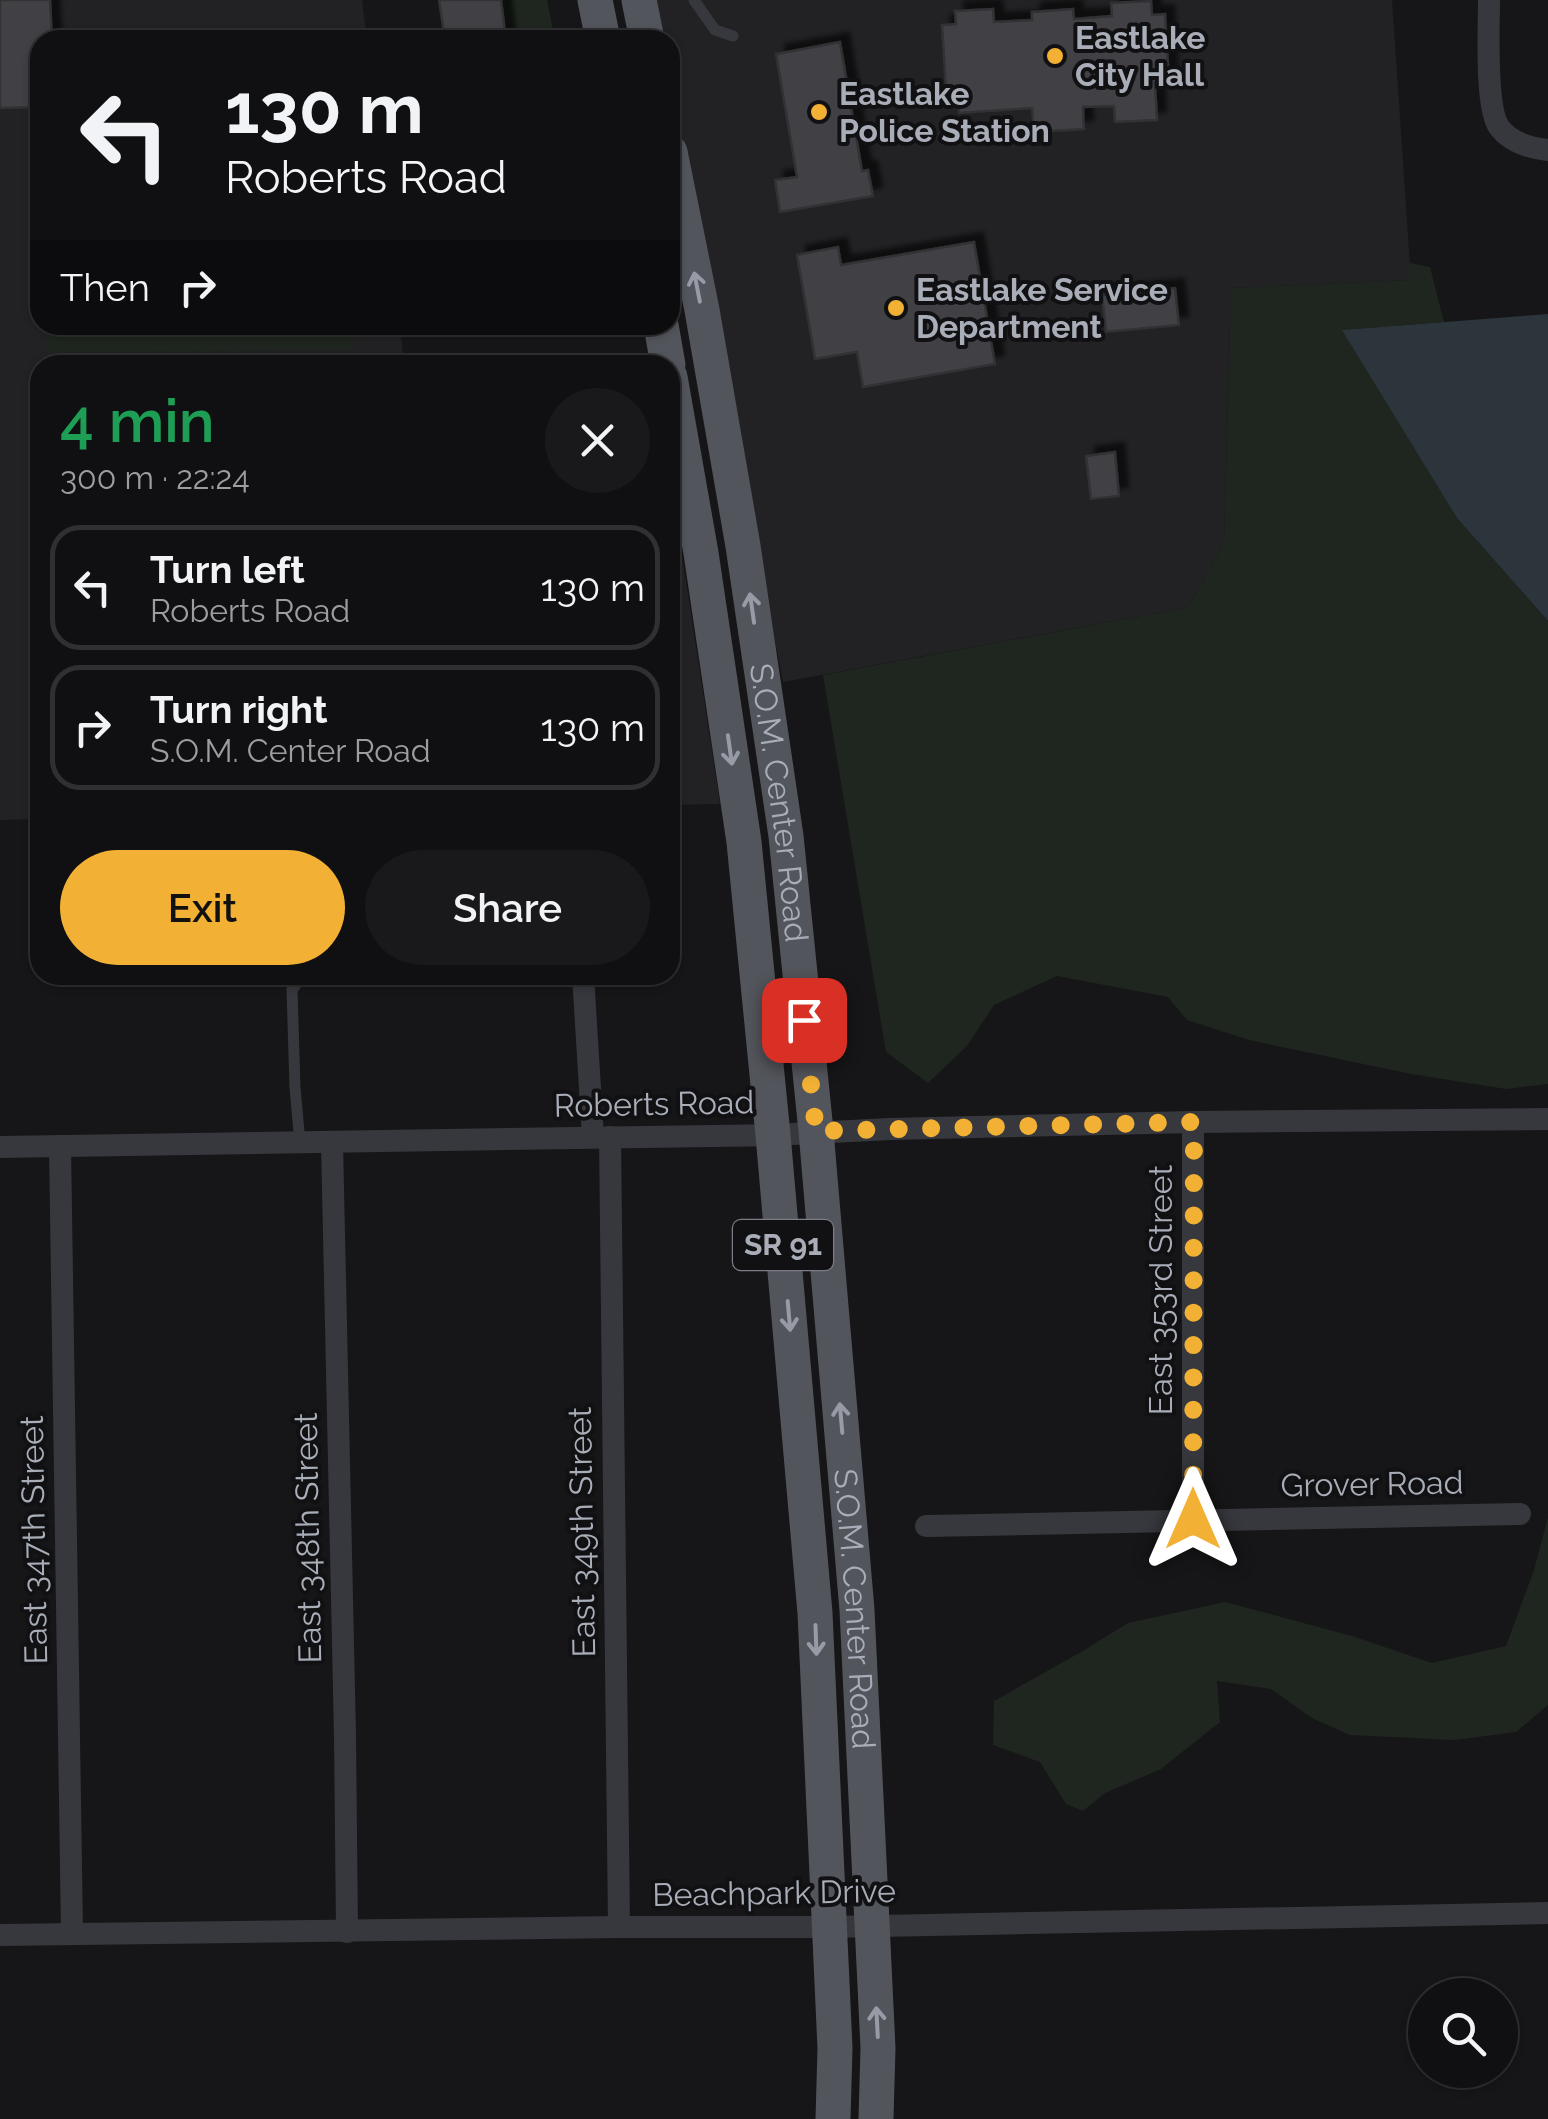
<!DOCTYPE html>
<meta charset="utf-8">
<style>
:root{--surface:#101012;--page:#19191b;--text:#f1f3f6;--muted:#9c9d9f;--line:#303032;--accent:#f2b134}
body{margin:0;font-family:Raleway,sans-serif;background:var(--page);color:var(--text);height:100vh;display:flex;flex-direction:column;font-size:38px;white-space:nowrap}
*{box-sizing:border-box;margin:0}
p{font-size:32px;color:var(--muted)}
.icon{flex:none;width:55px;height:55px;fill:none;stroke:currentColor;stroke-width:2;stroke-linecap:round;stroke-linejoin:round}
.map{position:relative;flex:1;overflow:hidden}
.side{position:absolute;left:30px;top:355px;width:650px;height:630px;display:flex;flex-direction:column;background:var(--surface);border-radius:30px;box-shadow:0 2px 8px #0004,0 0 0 2px var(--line)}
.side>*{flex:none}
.top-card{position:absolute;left:30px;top:30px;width:650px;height:305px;border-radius:30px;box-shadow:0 2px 8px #0004,0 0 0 2px var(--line);background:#101012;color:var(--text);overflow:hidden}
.buttons{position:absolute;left:1408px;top:1978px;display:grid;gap:20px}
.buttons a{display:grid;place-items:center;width:110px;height:110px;border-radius:50%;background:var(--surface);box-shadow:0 2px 8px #0004,0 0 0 2px var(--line);font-size:50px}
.pin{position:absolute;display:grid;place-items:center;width:85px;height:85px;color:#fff;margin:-42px;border-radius:20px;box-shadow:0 5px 15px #0006}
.me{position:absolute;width:110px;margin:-55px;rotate:0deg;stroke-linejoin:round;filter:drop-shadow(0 0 8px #0008)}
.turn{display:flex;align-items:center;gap:35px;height:210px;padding:0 30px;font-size:45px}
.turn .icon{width:130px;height:130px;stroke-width:2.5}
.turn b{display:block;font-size:70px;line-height:85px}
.then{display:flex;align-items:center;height:95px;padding:0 30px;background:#0003;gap:20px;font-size:38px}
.round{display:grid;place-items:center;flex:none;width:105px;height:105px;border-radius:52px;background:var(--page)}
.summary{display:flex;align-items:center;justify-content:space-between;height:170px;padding:0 30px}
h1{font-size:60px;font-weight:600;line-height:75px;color:#1e9e55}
.cta{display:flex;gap:20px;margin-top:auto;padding:20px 30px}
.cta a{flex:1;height:115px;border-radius:60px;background:var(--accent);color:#111;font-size:40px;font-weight:600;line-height:115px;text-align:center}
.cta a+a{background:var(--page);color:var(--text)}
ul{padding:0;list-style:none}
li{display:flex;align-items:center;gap:30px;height:125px;margin:0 20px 15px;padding:0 10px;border:5px solid var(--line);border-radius:30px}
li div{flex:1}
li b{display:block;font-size:38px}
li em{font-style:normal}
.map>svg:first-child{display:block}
.built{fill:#222225}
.green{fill:#1e261f}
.water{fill:#2c353c}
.building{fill:#404145;stroke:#303034;stroke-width:2.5;filter:url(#shadow)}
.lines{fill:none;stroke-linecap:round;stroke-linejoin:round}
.service{stroke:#37383d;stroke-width:11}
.minor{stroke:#37383d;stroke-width:22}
.primary{stroke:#53555c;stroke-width:35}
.oneway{stroke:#979ba6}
.route{stroke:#f2b134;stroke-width:18;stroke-dasharray:0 32.4}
.poi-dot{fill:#f2b134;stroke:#111113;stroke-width:4}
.labels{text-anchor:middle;stroke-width:8;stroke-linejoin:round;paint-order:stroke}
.shield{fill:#111113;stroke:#7b7e86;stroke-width:2.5}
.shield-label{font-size:30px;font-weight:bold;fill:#a8adb8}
.poi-label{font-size:32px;font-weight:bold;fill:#a8adb8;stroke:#111113;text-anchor:start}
.street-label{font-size:32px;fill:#a8adb8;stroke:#111113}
</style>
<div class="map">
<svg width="1548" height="2119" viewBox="0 0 1548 2119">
<defs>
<filter id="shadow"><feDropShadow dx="9" dy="-9" stdDeviation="2.5" flood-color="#0009"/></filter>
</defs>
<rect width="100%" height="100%" fill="#161618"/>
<!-- built -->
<g class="built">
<path d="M 0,0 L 362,0 L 367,40 L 40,40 L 40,325 L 400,325 L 404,365 L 40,365 L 40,819 L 0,820 Z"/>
<path d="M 648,0 L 1392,0 L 1411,280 L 1231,288 L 1224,542 L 1189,607 L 783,682 L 670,100 L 670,40 L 657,40 Z"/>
<path d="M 670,476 L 720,804 L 670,805 Z"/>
</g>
<!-- green -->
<g class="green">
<path d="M 501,0 L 547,0 L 555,40 L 506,40 Z"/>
<path d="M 1410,263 L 1430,267 L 1444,322 L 1344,330 L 1457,518 L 1548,621 L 1548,1084 L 1506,1089 L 1411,1074 L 1249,1040 L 1187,1020 L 1168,997 L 1057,976 L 994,1005 L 967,1046 L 928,1083 L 886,1052 L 823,675 L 1189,607 L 1224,542 L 1231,288 L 1410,280 Z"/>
<path d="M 45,325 L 353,325 L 353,350 L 45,353 Z"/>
<path d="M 1548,1517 L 1548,1705 L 1516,1732 L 1455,1740 L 1350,1735 L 1312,1718 L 1271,1689 L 1217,1681 L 1220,1722 L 1161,1769 L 1105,1793 L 1083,1811 L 1066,1804 L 1040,1762 L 993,1745 L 994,1701 L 1081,1652 L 1128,1623 L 1225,1602 L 1352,1636 L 1432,1663 L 1506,1646 L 1534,1570 Z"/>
</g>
<!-- water -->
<path class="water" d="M 1548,314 L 1548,621 L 1457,518 L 1342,330 Z"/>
<!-- building -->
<g class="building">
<path d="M 0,0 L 50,0 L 52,40 L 40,40 L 40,107 L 0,108 Z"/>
<path d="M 439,0 L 501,0 L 506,40 L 445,40 Z"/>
<path d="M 1151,1 L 1152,15 L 1165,14 L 1169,82 L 1155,83 L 1157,120 L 1115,122 L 1114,106 L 1083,107 L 1084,129 L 1034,132 L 1032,108 L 959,113 L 958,90 L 946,91 L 942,25 L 956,24 L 955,11 L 993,9 L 994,22 L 1032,20 L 1032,12 L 1073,9 L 1074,19 L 1112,16 L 1111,3 Z"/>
<path d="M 840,42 L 862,171 L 868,170 L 873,196 L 780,212 L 775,180 L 797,177 L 776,54 Z"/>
<path d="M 974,242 L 995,364 L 863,387 L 857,352 L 815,359 L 797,255 L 838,247 L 841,265 Z"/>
<path d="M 1175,288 L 1179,325 L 1106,332 L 1102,295 Z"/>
<path d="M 1115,452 L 1119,496 L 1091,499 L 1086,456 Z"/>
</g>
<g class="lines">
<!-- service -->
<g class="service">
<path d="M 694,0 L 715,30 L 733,36"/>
<path d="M 300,1143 L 295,1088 L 292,990 L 303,975"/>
</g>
<!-- minor -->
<g class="minor">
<path d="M 1489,0 C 1489,28 1485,107 1499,127 C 1510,142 1530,148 1548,150"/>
<path d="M 583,975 L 593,1137"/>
<path d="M 610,1137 L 619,1927"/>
<path d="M 332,1143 L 345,1735 L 347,1932"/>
<path d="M 60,1146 L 72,1933"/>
<path d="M 0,1147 L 773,1135 L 890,1129 L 1193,1122 L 1548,1119"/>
<path d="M 1193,1519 L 1193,1122"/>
<path d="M 926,1526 L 1520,1514"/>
<path d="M 0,1935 L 619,1927 L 828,1927 L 1548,1913"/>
</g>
<!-- primary -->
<g class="primary">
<path d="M 595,0 L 603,40"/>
<path d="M 639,0 L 647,40"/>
<path id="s1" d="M 670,152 L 702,310 L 743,546 L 786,836 L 816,1131 L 857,1610 L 878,2048 L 876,2119"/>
<path d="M 661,325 L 668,365"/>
<path d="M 670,377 L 701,553 L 744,842 L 773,1135 L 815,1613 L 835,2048 L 833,2119"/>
</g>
</g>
<!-- one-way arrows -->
<defs><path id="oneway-shaft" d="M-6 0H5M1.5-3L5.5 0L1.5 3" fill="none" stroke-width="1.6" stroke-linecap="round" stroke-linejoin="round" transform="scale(2.5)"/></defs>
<g class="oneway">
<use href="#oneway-shaft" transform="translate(697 287) rotate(-101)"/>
<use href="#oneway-shaft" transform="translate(752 608) rotate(-98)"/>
<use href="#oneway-shaft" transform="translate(730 750) rotate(82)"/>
<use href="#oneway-shaft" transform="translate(789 1316) rotate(85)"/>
<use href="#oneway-shaft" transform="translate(841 1418) rotate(-95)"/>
<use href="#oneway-shaft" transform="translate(816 1640) rotate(88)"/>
<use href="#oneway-shaft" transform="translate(877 2022) rotate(-93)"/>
</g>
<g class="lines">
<!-- route -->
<path class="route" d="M 804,1020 L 816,1131 L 1194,1122 L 1193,1519"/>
</g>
<!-- markers -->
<g class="poi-dot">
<circle cx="1055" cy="56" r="10"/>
<circle cx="819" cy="112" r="10"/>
<circle cx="896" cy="308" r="10"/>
</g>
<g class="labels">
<!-- shield labels -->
<rect class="shield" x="733" y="1220" width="100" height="50" rx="8"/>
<g class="shield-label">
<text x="783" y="1255">SR 91</text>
</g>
<!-- poi labels -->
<g class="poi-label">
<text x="1075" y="49">Eastlake<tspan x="1075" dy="37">City Hall</tspan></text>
<text x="839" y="105">Eastlake<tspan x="839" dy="37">Police Station</tspan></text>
<text x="916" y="301">Eastlake Service<tspan x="916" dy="37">Department</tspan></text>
</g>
<!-- street labels -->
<g class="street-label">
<text dy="11" stroke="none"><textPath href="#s1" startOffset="660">S.O.M. Center Road</textPath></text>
<text transform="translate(654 1104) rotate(-1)" y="11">Roberts Road</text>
<text transform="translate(1161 1290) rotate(-90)" y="11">East 353rd Street</text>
<text transform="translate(1372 1484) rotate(-1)" y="11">Grover Road</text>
<text transform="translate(582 1532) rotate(-91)" y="11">East 349th Street</text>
<text transform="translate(308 1538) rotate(-91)" y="11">East 348th Street</text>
<text transform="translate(34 1540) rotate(-91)" y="11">East 347th Street</text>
<text dy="11" stroke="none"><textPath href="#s1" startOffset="1470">S.O.M. Center Road</textPath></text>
<text transform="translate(774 1893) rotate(-1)" y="11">Beachpark Drive</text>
</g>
</g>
</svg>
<div class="buttons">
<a><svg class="icon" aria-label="search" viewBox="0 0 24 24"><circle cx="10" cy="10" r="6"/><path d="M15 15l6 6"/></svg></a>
</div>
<div class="pin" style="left:804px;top:1020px;background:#d93025"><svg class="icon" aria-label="arrive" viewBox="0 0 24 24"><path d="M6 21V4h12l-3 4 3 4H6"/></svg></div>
<svg class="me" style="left:1193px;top:1519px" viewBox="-20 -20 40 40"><path d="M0-17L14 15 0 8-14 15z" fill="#f2b134" stroke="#fff" stroke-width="4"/></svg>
<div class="top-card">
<div class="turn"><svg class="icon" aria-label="left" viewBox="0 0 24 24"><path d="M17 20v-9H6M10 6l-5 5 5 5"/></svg><div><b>130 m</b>Roberts Road</div></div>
<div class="then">Then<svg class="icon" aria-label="right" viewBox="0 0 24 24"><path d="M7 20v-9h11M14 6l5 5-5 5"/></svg></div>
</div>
<section class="side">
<div class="summary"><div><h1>4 min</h1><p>300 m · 22:24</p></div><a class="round"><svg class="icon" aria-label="close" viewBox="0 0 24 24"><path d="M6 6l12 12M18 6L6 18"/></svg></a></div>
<ul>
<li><svg class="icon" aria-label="left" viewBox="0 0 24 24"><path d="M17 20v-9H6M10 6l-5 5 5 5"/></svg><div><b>Turn left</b><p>Roberts Road</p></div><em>130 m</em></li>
<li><svg class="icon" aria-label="right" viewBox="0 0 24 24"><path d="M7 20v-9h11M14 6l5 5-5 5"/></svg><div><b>Turn right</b><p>S.O.M. Center Road</p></div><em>130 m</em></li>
</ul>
<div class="cta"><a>Exit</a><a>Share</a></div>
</section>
</div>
